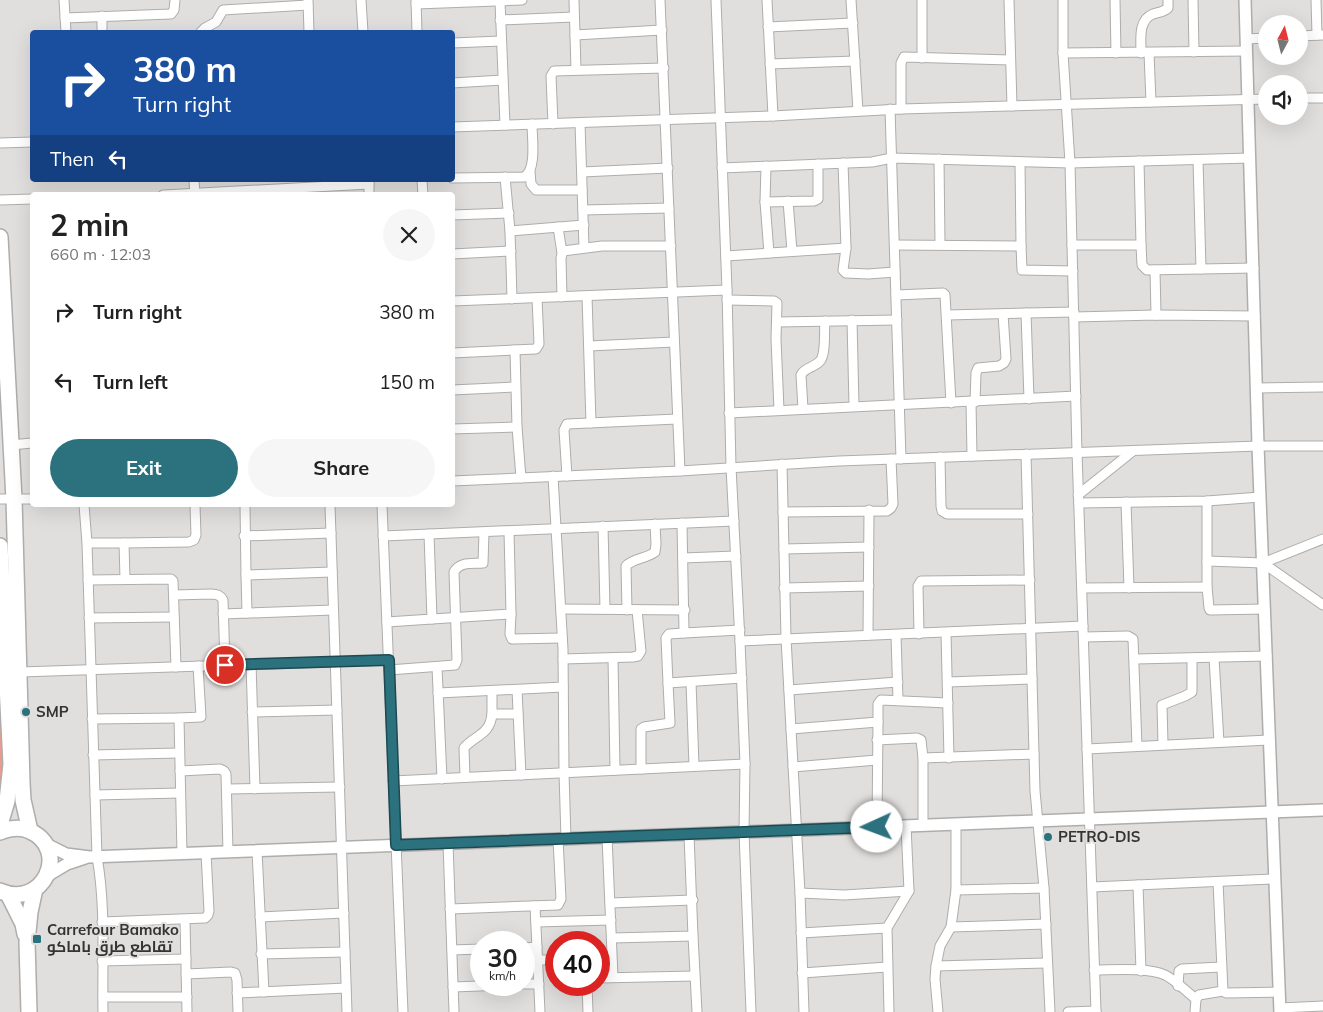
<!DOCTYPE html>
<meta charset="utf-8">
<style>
:root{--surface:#fff;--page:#f6f6f6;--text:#222;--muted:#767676;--accent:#2b727e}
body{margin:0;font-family:Mulish,Cairo,sans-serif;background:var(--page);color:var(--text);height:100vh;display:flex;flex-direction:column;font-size:19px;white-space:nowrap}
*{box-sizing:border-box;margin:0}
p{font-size:16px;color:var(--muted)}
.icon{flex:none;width:28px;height:28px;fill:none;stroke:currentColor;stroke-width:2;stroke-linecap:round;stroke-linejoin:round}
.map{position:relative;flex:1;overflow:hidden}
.side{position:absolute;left:30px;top:192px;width:425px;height:315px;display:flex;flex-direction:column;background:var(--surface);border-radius:5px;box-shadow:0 5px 20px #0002}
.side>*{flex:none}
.hud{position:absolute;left:30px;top:30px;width:425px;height:152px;border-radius:5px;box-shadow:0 5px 20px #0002;background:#1a4fa0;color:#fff;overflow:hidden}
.needle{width:32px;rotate:7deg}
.fabs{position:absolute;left:1258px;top:15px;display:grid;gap:10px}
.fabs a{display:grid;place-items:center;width:50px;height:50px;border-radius:50%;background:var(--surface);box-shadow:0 5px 20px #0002;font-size:25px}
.speed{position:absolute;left:470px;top:931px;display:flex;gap:10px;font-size:25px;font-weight:700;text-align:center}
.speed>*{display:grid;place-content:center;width:65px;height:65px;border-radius:50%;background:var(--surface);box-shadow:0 5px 20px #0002;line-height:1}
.speed small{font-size:12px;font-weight:400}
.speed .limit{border:8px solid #d22;background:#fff;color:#111}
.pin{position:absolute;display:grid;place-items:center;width:42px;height:42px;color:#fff;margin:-21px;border:2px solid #fff;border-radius:50%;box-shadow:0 1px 5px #0007}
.me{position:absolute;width:55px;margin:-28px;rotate:268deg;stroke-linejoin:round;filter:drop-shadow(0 0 4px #0008)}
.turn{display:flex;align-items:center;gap:18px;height:105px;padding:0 20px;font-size:22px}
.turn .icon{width:65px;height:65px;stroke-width:2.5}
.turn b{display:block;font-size:35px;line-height:42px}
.then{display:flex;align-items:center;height:48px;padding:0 20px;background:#0003;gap:10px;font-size:19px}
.round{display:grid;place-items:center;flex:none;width:52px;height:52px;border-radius:26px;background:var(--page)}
.overview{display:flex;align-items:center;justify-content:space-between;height:85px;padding:0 20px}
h1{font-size:30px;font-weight:700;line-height:38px}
.cta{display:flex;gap:10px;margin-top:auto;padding:10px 20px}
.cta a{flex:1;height:58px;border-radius:30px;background:var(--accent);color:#fff;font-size:20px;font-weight:700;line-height:58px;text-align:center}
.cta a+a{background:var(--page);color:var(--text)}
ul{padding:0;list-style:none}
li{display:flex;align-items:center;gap:15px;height:70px;padding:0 20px}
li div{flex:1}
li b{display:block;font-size:19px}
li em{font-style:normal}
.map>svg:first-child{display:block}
.green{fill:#e89b8e}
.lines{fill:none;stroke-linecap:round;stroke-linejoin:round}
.minor-casing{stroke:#afadab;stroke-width:11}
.tertiary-casing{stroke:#afadab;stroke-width:14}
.trunk-casing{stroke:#afadab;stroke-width:18}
.minor{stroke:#fff;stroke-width:9}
.tertiary{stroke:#fff;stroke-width:11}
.trunk{stroke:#fff;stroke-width:15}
.route-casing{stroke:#1c4a52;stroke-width:12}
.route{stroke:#2b727e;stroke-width:9}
.poi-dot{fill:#2b727e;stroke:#e1dfdd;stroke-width:2}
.labels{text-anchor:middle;stroke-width:4;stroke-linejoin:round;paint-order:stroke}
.poi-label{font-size:15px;font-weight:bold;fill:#343433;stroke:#e1dfdd;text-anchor:start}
</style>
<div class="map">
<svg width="1323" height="1012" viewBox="0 0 1323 1012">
<rect width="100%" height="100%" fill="#e1dfdd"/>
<!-- green -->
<path class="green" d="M 0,723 L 5,723 L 3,800 L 0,809 Z"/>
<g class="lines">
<!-- minor casing -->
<g class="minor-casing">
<g id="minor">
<path d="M 64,0 L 66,32"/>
<path d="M 308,0 L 309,32"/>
<path d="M 361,0 L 363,32"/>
<path d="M 416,0 L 417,32"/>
<path d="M 574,0 L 576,70"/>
<path d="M 660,0 L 680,471"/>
<path d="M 716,0 L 727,290 L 731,467 L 740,641 L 745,764 L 744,832 L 751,1012"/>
<path d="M 767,0 L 773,116"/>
<path d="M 851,0 L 858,111"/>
<path d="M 1009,0 L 1012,106"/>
<path d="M 1063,0 L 1063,53 L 1070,163 L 1077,452 L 1096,1012"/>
<path d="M 1115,0 L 1116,53"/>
<path d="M 1193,0 L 1194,52"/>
<path d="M 1316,0 L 1317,35"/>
<path d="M 500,1 L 505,125"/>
<path d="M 416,4 L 522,0"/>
<path d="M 65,18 L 171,14 L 174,10 L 175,0"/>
<path d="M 500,20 L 574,17"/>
<path d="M 768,27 L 853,23"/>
<path d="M 102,32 L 102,16"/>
<path d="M 201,32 L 205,28 L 216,22 L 223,10 L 308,5"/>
<path d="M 575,35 L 662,30"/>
<path d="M 1299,36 L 1323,35"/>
<path d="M 1246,39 L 1266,38"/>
<path d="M 452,43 L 501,41"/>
<path d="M 1063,53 L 1246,51"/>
<path d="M 1141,53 C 1141,39 1138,20 1153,14 C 1159,12 1164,12 1168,8 L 1168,0"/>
<path d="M 1149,53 L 1151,102"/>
<path d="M 922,58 L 922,0"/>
<path d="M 770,64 L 855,61"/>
<path d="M 452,83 L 503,80"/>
<path d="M 1299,98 L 1323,98"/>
<path d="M 890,109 L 901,459"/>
<path d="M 901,109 L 901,63 L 904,57 L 1010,60"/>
<path d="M 580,123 L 584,248"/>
<path d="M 553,124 L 551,76 L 554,71 L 664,68"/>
<path d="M 452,127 L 773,116 L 901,109 L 1266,99"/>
<path d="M 0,143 L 32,142"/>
<path d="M 939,159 L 940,244"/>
<path d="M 1198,160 L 1201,269"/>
<path d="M 1139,161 L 1141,245"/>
<path d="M 843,163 L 846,248 L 843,270 L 846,273 L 868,274 L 895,272"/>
<path d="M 766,166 L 765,202 L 769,253"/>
<path d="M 722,168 L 872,162 L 892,158 L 1070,163 L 1250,158"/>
<path d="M 530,171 L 531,184 L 536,190 L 582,190"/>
<path d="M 582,172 L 668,168"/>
<path d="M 505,177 L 510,231 L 512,299"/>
<path d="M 452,178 L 524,177 C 537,170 532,138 532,124"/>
<path d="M 194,180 L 195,195"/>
<path d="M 369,180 L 369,195"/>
<path d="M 422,180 L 423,195"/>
<path d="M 163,195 L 369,184"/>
<path d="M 0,200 L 32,199"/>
<path d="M 788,201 L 792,251"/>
<path d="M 765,202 L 814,201 L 818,199 L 818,164"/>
<path d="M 583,210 L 669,208"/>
<path d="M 452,215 L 509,213"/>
<path d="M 558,227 L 562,253"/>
<path d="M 510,231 L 584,225"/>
<path d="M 895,245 L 1021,246 L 1020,162"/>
<path d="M 1072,245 L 1141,245 L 1142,265 L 1147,270 L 1254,268"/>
<path d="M 1021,246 L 1022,270 L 1073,271"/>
<path d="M 452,254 L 511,251"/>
<path d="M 726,256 L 846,248"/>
<path d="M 1155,270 L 1156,315"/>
<path d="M 896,295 L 943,293 L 945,295 L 951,403"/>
<path d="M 587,296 L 591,423"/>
<path d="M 562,297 L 561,258 L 563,251 L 602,246 L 671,246"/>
<path d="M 727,300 L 774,301 L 777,303 L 776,339 L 779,410"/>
<path d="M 452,301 L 727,290"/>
<path d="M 1026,313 L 1029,399"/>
<path d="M 947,315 L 1074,312"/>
<path d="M 1074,317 L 1156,315 L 1255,316"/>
<path d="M 852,320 L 854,406"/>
<path d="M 777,322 L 897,320"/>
<path d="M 589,346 L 674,342"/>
<path d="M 515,350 L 517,427 L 521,478"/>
<path d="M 452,353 L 536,349 L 539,344 L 537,298"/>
<path d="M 1257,388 L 1323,387"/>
<path d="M 452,390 L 515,387"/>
<path d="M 971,402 L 972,456"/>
<path d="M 975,402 L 976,373 L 978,368 L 999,366 L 1004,363 L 1006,359 L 1003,314"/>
<path d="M 803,409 L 801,375 C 805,367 814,368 820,361 C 826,355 824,330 825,321"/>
<path d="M 729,413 L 1076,396"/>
<path d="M 452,429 L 517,427"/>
<path d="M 11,445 L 32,443"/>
<path d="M 1026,454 L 1035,791 L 1044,888 L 1050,1012"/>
<path d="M 940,457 L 941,506 L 942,511 L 947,514 L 1028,514"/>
<path d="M 782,464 L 786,638 L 800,893 L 804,1012"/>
<path d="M 553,476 L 563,649 L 564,773 L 566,839"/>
<path d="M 567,476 L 564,430 L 567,424 L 677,419"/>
<path d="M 452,481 L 680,471 L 839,461 L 1258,446 L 1323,446"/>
<path d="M 1078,495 L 1133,451"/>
<path d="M 0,499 L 32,499"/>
<path d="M 1207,501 L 1207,587"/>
<path d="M 1126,502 L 1129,588"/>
<path d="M 1079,503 L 1207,501 L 1260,497"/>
<path d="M 84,505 L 87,543 L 97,857 C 106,907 102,961 103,1012"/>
<path d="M 245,505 L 246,575 L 332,572"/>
<path d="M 330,505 L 347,1012"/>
<path d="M 382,505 L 403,1012"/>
<path d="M 783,512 L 887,511 L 891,508 L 893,504 L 891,459"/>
<path d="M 682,523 L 684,633 L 740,630"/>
<path d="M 603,526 L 605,609"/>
<path d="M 244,536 L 331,533"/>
<path d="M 383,536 L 734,521"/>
<path d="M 87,543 L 124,543"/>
<path d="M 784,549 L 869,547"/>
<path d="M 683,558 L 736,556"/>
<path d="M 1207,561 L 1263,563 L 1323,539"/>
<path d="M 1263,563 L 1323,605"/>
<path d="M 246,575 L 247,613"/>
<path d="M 125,579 L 124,543 L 189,542 L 194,540 L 196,535 L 195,505"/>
<path d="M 88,580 L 171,579 L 173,581 L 176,667"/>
<path d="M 784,588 L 869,586"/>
<path d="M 1082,588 L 1207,587 L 1209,608 L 1210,610 L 1265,609"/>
<path d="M 174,595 L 211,594 C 217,594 220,595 223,600 L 225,665"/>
<path d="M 561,609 L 685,610"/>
<path d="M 627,610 L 626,566 C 633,558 646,559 655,552 L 656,544 L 655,524"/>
<path d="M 223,614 L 333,610"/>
<path d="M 511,614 L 510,634 L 512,639 L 562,638"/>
<path d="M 89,618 L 174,617"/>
<path d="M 432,619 L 511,614 L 509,531"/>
<path d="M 387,622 L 432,619 L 429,534"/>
<path d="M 684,633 L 669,634 L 666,638 L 668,683 L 742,678"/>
<path d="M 946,633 L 949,758"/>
<path d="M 919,634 L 918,586 L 921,581 L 1030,580"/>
<path d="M 868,635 L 869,510"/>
<path d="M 896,635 L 898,700"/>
<path d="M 1084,637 L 1128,636 L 1133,639 L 1137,746"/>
<path d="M 740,641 L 1083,626"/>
<path d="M 613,658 L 615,770"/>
<path d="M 1214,658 L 1219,742"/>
<path d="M 563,659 L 633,657 L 638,656 L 641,651 L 637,610"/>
<path d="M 1135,659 L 1267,656"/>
<path d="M 251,664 L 255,789"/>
<path d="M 437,667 L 442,779"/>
<path d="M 389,670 L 455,665 L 457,660 L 454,572 C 460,561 473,564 483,563 L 484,532"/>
<path d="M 20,672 L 389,660"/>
<path d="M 691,682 L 694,766"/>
<path d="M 948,682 L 1032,679"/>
<path d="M 517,690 L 521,775"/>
<path d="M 789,690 L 898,682"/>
<path d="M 492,691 L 492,714 L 518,714"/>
<path d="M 438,693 L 563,687"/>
<path d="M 252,712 L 337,710"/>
<path d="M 92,719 L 179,718"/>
<path d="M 791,729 L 878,722 L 878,704 L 881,700 L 948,703"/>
<path d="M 877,740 L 917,738 L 921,740 L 923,758 L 923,826"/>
<path d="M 1163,744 L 1162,705 L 1185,696 L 1192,692 L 1192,658"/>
<path d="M 1087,749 L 1269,740"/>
<path d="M 93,755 L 179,753"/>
<path d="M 923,758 L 1034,754"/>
<path d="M 793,767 L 877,760"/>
<path d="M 641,769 L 641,729 L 644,727 L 670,723 L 668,683"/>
<path d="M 180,771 L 220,769 L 224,771 L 226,774 L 228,852"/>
<path d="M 465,777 L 464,748 C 475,735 490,735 492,714"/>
<path d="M 393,781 L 745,764"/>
<path d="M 228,789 L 340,787"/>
<path d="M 95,795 L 180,793"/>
<path d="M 956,824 L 956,890 L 1044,888"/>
<path d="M 877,827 L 878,722"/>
<path d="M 607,837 L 613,977"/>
<path d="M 448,843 L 454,1012"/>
<path d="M 257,851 L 264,992"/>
<path d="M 182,854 L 179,718 L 201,717 L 198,666"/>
<path d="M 1218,882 L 1223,991 L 1226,993 L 1279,992"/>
<path d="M 1138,885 L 1141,971"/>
<path d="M 1092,887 L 1274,879"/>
<path d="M 800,893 L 844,895 L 909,891"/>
<path d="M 610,903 L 693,900"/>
<path d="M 535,906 L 540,1012"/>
<path d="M 450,909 L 558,905 L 561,899 L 558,839"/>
<path d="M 260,917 L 344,913"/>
<path d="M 185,920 L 187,1012"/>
<path d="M 102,922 L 205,918 L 208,915 L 209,911 L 206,853"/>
<path d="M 536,922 L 611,920"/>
<path d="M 951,927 L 1046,924"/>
<path d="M 801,933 L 887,928"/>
<path d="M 693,936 L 697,1012"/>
<path d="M 612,938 L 693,936 L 689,835"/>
<path d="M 524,948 L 537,947"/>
<path d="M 452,950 L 481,949"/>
<path d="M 261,954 L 345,952"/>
<path d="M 537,960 L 556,960"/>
<path d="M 102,961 L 186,959"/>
<path d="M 936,966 L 1047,963"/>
<path d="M 1094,970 C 1114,970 1147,967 1165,975 C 1174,979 1187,992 1196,999"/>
<path d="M 802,973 L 887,967"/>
<path d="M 186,974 L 231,972 L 235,973 L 237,980 L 238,1012"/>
<path d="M 599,978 L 695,976"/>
<path d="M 524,984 L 539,984"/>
<path d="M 587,985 L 588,1012"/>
<path d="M 1178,986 L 1179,971 L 1182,969 L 1221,967"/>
<path d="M 453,987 L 506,985"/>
<path d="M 237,993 L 346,988"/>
<path d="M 103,997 L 187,997"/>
<path d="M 1280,1008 L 1323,1006"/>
<path d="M 889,1012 L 887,928 L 909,891 L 906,826"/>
<path d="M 938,1012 L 935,979 L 936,966 L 940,946 L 951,927 L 956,890"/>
<path d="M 1068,1012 L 1096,1011"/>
<path d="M 1195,1012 L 1196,999 L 1199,995 L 1223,991"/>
</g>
</g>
<!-- tertiary casing -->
<g class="tertiary-casing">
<g id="tertiary">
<path d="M 1245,0 L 1258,446 L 1280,1012"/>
<path d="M 44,843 L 66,854 L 90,857 L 1323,810"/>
<path d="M 47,876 L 67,864 L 85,858"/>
</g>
</g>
<!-- trunk casing -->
<g class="trunk-casing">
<g id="trunk">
<path d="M 0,237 L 14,499 L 22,783 L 23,800 L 30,831"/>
<path d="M 0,546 L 11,764 L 7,801 L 0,825"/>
<path d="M 0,832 C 10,828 20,826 30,831 C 71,850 43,910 0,891"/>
<path d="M 8,894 L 23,924 L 25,934"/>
<path d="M 29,1012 L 27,942 L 30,912 L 35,889"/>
</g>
</g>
<!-- minor -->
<use href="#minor" class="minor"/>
<!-- tertiary -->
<use href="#tertiary" class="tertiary"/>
<!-- trunk -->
<use href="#trunk" class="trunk"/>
</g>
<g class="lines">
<!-- route casing -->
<g class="route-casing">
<path id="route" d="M 225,665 L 389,660 L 396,845 L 877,827"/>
</g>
<!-- route -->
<use href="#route" class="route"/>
</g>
<!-- markers -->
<g class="poi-dot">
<circle cx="26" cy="712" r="5"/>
<circle cx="1048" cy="837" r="5"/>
<rect x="32" y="934" width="10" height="10" rx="2.5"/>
</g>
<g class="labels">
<!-- poi labels -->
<g class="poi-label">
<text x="36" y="717">SMP</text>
<text x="1058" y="842">PETRO-DIS</text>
<text x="47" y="935">Carrefour Bamako<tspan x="47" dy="17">تقاطع طرق باماكو</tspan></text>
</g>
</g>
</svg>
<div class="fabs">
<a><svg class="needle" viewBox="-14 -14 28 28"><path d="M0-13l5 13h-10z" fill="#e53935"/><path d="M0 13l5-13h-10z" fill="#767676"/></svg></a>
<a><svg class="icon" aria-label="sound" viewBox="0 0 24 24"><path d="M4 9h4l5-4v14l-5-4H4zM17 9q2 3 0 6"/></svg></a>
</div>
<div class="speed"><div>30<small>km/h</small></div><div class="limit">40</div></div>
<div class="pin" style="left:225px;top:665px;background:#d93025"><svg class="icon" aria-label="arrive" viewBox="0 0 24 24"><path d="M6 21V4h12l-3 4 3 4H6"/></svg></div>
<svg class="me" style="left:877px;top:827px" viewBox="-20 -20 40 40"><circle r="19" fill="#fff"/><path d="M0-13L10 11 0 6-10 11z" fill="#2b727e"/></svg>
<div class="hud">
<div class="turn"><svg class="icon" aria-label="right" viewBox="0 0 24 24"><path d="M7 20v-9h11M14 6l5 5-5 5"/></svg><div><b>380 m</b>Turn right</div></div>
<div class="then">Then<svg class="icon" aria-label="left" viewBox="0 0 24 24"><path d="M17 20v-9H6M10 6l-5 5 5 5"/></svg></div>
</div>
<section class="side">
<div class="overview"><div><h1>2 min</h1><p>660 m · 12:03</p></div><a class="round"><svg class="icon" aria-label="close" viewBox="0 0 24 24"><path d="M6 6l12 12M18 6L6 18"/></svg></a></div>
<ul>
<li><svg class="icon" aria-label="right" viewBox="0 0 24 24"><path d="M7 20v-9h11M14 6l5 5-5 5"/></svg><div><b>Turn right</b></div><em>380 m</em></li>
<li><svg class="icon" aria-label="left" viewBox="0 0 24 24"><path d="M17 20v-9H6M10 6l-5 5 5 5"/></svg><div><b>Turn left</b></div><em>150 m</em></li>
</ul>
<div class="cta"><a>Exit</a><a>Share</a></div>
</section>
</div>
